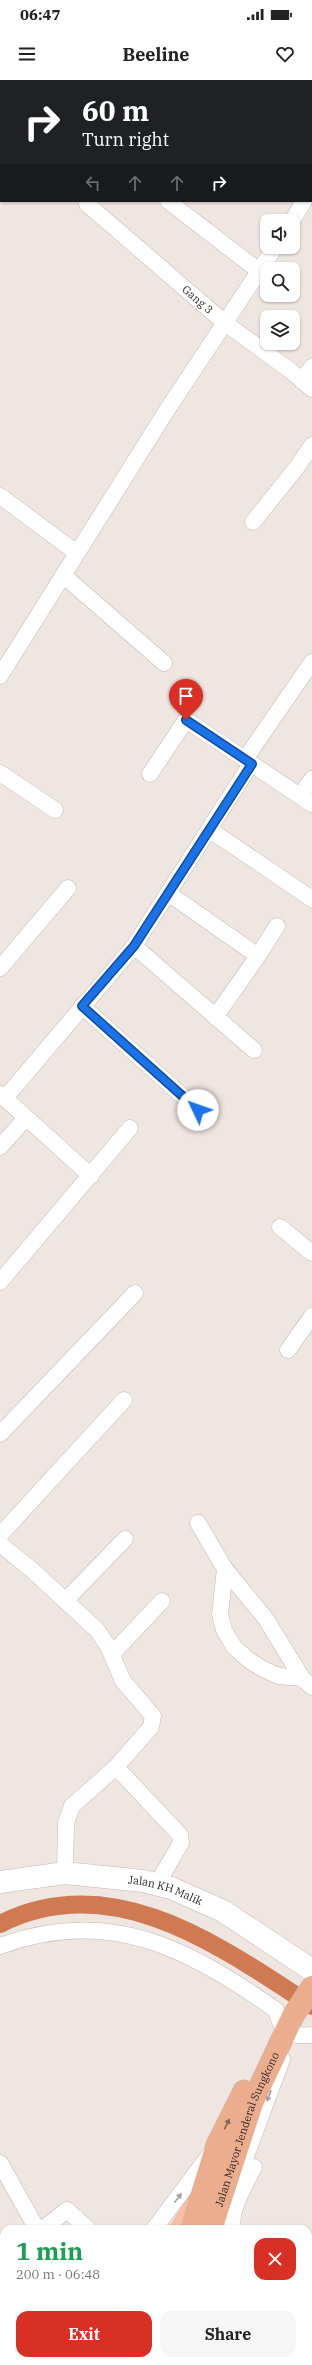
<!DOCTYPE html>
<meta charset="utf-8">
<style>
:root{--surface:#fff;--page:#f6f6f6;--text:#222;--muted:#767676;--accent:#d93025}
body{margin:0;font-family:"IBM Plex Serif",serif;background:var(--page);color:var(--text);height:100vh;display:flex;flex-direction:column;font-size:15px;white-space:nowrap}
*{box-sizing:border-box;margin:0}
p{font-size:13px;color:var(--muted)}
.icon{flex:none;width:22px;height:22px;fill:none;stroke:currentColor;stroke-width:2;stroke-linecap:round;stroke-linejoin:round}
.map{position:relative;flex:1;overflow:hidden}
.drawer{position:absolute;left:0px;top:2145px;width:312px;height:140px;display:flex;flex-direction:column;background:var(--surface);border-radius:12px 12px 0 0;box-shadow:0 1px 3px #0004}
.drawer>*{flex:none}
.guide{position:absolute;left:0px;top:0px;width:312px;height:122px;box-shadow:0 1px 3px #0004;background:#202124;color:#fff;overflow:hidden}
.buttons{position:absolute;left:260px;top:134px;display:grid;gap:8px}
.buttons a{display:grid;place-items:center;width:40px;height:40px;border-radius:8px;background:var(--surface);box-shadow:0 1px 3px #0004;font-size:20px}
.pin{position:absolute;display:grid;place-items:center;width:34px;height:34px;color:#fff;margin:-41px -17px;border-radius:50% 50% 50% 0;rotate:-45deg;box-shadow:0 0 4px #0007}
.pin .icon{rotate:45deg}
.me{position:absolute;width:44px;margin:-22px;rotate:312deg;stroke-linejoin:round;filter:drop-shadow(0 0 3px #0008)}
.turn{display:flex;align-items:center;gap:14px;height:84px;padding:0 16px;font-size:18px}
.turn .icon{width:52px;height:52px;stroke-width:2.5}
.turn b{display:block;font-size:28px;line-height:34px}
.lanes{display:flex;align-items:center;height:38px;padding:0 16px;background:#0003;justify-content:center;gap:20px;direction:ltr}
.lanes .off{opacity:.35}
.round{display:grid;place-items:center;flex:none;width:42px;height:42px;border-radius:12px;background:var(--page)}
.head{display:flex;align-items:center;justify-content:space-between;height:68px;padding:0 16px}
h1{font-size:24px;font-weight:700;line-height:30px;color:#1e9e55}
.primary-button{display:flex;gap:8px;margin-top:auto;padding:8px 16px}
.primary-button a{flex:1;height:46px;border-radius:12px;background:var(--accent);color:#fff;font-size:16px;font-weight:700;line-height:46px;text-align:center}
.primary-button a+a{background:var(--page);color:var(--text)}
.status{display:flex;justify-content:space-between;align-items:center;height:28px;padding:0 20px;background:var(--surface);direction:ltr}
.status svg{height:11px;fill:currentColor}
header{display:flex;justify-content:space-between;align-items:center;height:52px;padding:0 16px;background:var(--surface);font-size:18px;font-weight:700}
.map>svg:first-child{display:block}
.green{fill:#f9bda3}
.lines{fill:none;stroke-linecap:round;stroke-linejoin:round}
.canal{stroke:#d07a54;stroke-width:18}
.street-casing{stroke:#c2b9b6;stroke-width:17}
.secondary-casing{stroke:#c2b9b6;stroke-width:23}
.primary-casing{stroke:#c4c3c3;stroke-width:23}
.street{stroke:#fff;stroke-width:16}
.secondary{stroke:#fff;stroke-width:22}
.primary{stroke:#ecac8e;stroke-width:22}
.oneway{fill:#a19f9f}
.oneway2{fill:#846456}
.route-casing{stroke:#114b97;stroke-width:10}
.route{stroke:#1a73e8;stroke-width:7}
.labels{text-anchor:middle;stroke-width:3.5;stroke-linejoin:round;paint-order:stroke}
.street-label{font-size:11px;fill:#2e2a29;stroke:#fcf3ef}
</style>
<div class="status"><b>06:47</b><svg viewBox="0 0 49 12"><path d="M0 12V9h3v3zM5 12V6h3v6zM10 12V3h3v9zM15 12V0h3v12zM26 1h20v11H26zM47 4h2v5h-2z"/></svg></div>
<header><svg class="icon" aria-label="menu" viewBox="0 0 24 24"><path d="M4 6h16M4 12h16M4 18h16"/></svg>Beeline<svg class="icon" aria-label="heart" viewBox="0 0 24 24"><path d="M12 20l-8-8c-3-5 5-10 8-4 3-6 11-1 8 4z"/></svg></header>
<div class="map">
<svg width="312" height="2285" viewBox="0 0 312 2285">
<rect width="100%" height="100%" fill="#efe5e1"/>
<!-- green -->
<path class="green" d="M 191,2112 L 184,2149 L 168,2149 L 188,2115 Z"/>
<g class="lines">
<!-- canal -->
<path class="canal" d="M 0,1844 C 112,1787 220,1866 312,1926"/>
<!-- street casing -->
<g class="street-casing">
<g id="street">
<path d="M 167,0 L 169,1"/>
<path d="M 303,0 L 305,1"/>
<path d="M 83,1 L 83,0"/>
<path d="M 233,1 L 233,0"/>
<path d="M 311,61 L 312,59"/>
<path d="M 311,110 L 312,109"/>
<path d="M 168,121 L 259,191"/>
<path id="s1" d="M 87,124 L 225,243 L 291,291 L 312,309"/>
<path d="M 292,141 L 304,121"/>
<path d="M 302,301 L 312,287"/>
<path d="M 0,416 L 77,473"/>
<path d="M 253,442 L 297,387 L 312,365"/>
<path d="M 63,495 L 164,583"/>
<path d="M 0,596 L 167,330 L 275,167"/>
<path d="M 245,679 L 312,582"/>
<path d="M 0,693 L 55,730"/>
<path d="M 150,694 L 186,640 L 312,724"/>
<path d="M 300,716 L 312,699"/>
<path d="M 210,750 L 312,819"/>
<path d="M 168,813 L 258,876 L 215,937"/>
<path d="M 134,866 L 254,970"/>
<path d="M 258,876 L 277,846"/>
<path d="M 0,888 L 68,808"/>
<path d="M 82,926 L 198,1030"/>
<path d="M 0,1014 L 91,1096"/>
<path d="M 5,1018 L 134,866 L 251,684"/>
<path d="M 0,1067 L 26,1038"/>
<path d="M 280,1147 L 312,1173"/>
<path d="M 0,1202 L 130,1048"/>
<path d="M 288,1270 L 312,1236"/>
<path d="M 0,1354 L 135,1213"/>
<path d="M 198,1443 L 225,1489 L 220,1534 L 224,1550 L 234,1567 L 250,1581 L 263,1589 L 279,1596 L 302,1598 L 312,1607"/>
<path d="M 0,1455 L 124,1320"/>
<path d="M 0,1464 L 32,1490 L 97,1550 L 108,1566 L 123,1601 L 153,1636 L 151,1647 L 116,1687 L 72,1726 L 66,1743 L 65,1793"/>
<path d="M 225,1489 L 266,1539 L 302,1598"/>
<path d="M 66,1520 L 125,1459"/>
<path d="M 112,1574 L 162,1521"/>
<path d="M 116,1687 L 180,1755 L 181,1763 L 157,1804"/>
<path d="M 0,1866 C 110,1826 187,1868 276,1930 C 282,1953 288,1957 312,1955"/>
<path d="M 0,2083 L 37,2149"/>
<path d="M 238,2098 L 282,1979"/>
<path d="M 43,2149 L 67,2130 L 88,2149"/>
<path d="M 154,2149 L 211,2073"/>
<path d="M 233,2149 C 229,2129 246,2105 254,2087"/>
<path d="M 0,2220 L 4,2215"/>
<path d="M 308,2245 L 312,2240"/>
<path d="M 80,2285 L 81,2281"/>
<path d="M 101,2285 L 103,2281"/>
<path d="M 172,2285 L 174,2281"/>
<path d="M 277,2285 L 280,2281"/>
</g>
</g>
<!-- secondary casing -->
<g class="secondary-casing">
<g id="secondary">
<path id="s2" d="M 0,1802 L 65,1793 L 143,1801 L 171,1808 L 223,1831 L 312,1890"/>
</g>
</g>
<!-- primary casing -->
<g class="primary-casing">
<g id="primary">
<path d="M 192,2147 L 217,2065 L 244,2011"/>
<path id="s3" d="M 211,2149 L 252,2023 L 293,1936 L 312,1907"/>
<path d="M 138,2285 L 139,2281"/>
<path d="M 156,2285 L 158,2281"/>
</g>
</g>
<!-- street -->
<use href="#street" class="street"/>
<!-- secondary -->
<use href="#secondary" class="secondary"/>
<!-- primary -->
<use href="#primary" class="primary"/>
</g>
<!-- one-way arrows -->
<defs><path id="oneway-solid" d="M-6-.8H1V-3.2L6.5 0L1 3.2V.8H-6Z"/></defs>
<g class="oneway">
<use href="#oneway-solid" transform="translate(269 2016) rotate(111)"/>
<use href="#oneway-solid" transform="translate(178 2118) rotate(-53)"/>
</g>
<use class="oneway2" href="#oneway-solid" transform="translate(227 2044) rotate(-64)"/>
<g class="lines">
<!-- route casing -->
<g class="route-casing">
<path id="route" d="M 186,640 L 252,684 L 134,866 L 82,926 L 198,1030"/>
</g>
<!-- route -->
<use href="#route" class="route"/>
</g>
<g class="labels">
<!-- street labels -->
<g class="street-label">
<text dy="4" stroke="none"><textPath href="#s1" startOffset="146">Gang 3</textPath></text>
<text dy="4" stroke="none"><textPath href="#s2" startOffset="168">Jalan KH Malik</textPath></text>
<text dy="4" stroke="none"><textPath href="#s3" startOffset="106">Jalan Mayor Jenderal Sungkono</textPath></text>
</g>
</g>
</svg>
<div class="buttons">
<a><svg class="icon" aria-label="sound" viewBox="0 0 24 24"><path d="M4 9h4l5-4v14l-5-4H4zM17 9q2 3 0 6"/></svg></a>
<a><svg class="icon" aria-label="search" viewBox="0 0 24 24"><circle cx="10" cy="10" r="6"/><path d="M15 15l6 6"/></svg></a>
<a><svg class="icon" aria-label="layers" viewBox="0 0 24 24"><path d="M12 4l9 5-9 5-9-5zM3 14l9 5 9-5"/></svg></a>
</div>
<div class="pin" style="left:186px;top:640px;background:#d93025"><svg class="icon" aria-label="arrive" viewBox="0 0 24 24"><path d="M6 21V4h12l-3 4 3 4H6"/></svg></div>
<svg class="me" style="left:198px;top:1030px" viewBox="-20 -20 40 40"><circle r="19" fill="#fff"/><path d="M0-13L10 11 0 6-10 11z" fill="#1a73e8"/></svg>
<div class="guide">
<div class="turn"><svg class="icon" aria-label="right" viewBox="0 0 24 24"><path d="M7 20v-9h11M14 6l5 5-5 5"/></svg><div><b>60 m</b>Turn right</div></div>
<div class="lanes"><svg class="icon off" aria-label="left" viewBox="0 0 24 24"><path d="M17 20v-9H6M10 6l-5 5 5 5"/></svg><svg class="icon off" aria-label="ahead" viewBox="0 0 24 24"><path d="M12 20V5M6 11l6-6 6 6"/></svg><svg class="icon off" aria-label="ahead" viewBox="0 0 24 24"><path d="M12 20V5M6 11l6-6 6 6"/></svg><svg class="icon" aria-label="right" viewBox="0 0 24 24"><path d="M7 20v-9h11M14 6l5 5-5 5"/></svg></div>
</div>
<section class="drawer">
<div class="head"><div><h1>1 min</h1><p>200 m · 06:48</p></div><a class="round" style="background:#d93025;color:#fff"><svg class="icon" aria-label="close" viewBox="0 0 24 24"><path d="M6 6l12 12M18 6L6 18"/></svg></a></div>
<div class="primary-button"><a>Exit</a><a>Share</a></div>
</section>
</div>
